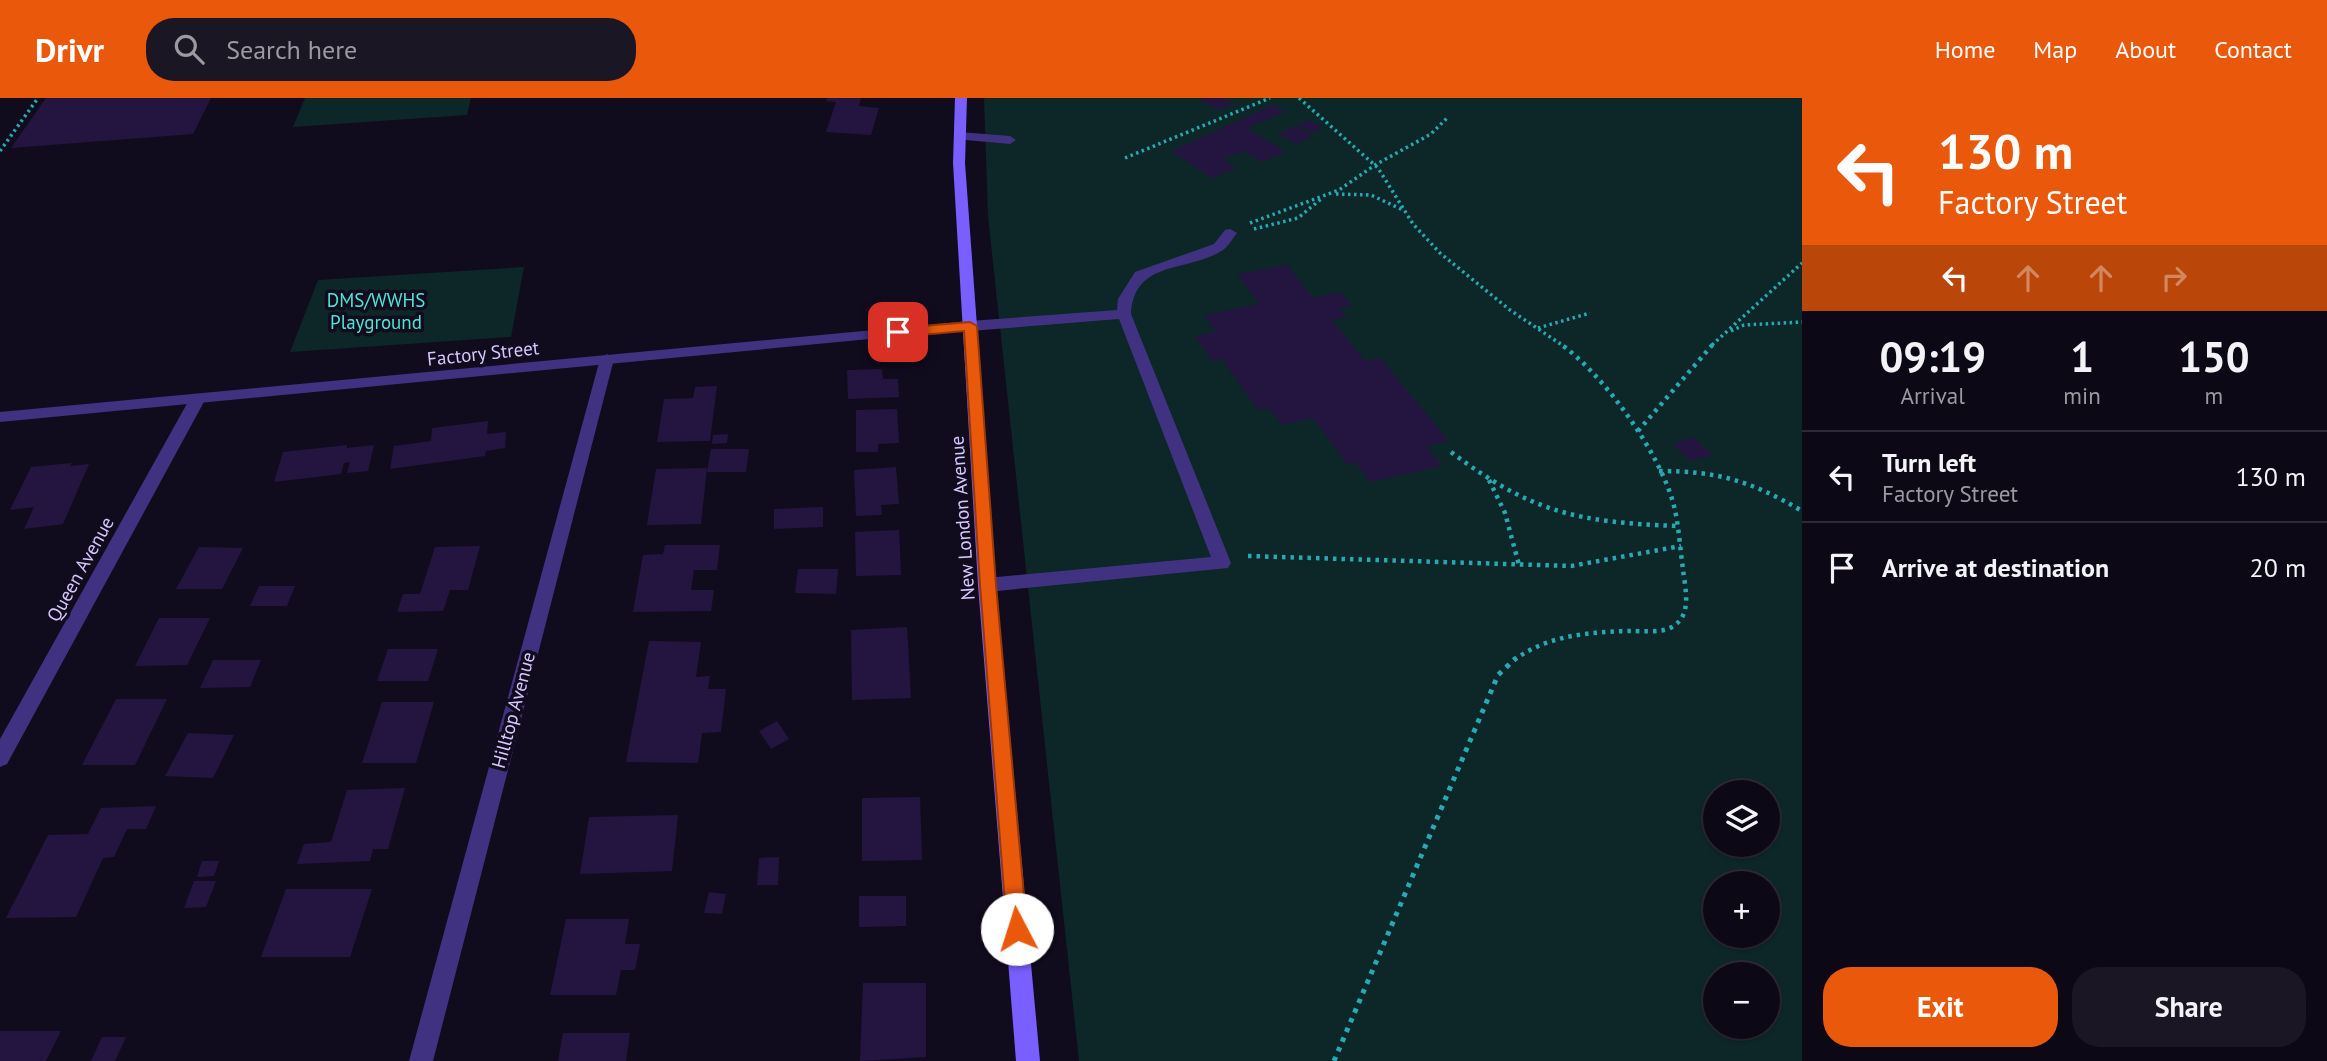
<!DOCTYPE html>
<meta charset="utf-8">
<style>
:root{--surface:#0d0816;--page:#1b1623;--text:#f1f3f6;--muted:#9a9aa1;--line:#2d2935;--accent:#ea580c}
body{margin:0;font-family:"PT Sans",sans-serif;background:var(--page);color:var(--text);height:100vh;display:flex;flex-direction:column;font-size:26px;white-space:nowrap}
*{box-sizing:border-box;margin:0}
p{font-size:23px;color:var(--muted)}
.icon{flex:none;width:38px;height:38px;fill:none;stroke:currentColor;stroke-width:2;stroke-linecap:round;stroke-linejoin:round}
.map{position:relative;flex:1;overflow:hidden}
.sheet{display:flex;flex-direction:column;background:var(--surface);width:525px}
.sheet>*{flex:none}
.top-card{background:#ea580c;color:#fff;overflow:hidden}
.buttons{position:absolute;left:1703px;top:682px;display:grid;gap:14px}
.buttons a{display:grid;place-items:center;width:77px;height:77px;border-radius:50%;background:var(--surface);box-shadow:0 2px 5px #0004,0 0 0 2px var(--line);font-size:35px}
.pin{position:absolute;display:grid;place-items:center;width:60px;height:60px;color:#fff;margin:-30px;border-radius:14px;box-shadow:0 4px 10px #0006}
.me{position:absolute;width:77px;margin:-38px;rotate:355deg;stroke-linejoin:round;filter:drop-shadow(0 0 5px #0008)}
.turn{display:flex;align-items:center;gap:24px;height:147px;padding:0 21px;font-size:32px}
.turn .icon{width:91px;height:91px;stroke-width:2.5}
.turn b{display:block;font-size:49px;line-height:60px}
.lanes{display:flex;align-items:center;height:66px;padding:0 21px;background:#0003;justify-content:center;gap:35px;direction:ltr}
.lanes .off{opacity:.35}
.eta{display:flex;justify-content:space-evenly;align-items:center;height:119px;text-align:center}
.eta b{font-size:42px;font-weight:700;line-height:49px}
.action{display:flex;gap:14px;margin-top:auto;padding:14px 21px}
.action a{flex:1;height:80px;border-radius:28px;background:var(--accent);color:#fff;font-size:28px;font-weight:700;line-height:80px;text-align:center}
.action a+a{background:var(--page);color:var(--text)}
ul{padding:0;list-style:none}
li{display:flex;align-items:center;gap:21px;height:91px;padding:0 21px;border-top:2px solid var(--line)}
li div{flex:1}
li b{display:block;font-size:26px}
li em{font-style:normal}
header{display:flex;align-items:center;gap:42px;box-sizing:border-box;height:98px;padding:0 35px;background:var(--accent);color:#fff}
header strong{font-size:33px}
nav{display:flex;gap:38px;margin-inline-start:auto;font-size:24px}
.search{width:490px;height:63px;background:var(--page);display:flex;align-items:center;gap:18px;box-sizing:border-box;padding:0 24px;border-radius:28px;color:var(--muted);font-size:26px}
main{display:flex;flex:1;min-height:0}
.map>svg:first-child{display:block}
.green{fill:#0d2628;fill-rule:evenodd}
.building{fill:#241540}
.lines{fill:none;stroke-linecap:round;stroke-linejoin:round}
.path-far2{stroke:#25aab5;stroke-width:3.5;stroke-dasharray:2.5 3.5;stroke-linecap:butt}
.path-far1{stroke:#25aab5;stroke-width:4.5;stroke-dasharray:3.5 5;stroke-linecap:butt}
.path{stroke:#25aab5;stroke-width:5;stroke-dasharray:4.5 6;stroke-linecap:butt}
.service{fill:#403280;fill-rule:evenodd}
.minor{fill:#403280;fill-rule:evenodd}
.tertiary{fill:#403280;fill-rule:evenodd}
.secondary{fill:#795fff;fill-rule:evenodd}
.route{fill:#ea580c;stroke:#983908;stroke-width:2}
.labels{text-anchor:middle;stroke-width:7;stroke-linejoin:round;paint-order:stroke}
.park-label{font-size:19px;fill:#4de6d5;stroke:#110b1e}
.street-label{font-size:19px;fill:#d6c8ff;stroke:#110b1e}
</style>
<header>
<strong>Drivr</strong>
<div class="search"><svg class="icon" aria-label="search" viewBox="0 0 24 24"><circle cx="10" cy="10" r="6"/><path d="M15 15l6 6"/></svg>Search here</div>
<nav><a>Home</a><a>Map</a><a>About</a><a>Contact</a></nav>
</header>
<main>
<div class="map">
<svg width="1802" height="963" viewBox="0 0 1802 963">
<rect width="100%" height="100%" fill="#110b1e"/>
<!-- green -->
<g class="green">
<path d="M 305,0 L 471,0 L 467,17 L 293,29 Z"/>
<path d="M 984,0 L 1802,0 L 1802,963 L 1079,963 L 988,118 ZM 1715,695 L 1768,695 L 1768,747 L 1715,747 ZM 1715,786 L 1768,786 L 1768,838 L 1715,838 ZM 1715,877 L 1768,877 L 1768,929 L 1715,929 Z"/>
<path d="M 524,169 L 511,239 L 290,254 L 318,182 Z"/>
</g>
<!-- building -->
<g class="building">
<path d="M 46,0 L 211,0 L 193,36 L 11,50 Z"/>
<path d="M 827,0 L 861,0 L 859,8 L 879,10 L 871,37 L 826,34 L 836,4 L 826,3 Z"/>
<path d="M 1205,0 L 1224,0 L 1234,5 L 1219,12 L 1200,2 Z"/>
<path d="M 1273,7 L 1285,14 L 1247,30 L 1286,54 L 1262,64 L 1243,53 L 1223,61 L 1236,70 L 1212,80 L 1171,53 Z"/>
<path d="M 1309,22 L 1323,30 L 1312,35 L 1298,27 Z"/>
<path d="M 1296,28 L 1313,38 L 1296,46 L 1278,36 Z"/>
<path d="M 1287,167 L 1313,200 L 1341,194 L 1352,208 L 1339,210 L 1347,219 L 1332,222 L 1365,263 L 1380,260 L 1449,343 L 1426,348 L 1442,368 L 1370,384 L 1355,364 L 1347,366 L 1313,320 L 1282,327 L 1269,310 L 1258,312 L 1222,261 L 1212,263 L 1195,238 L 1216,234 L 1204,217 L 1259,206 L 1237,176 Z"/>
<path d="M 882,271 L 883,281 L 898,281 L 899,299 L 848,301 L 847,272 Z"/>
<path d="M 717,288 L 710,343 L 657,344 L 664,301 L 693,300 L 695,289 Z"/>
<path d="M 897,311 L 899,345 L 878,346 L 878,354 L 856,354 L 856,312 Z"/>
<path d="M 488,323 L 487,336 L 506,334 L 505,350 L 486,353 L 485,358 L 390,371 L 394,348 L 431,343 L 432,330 Z"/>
<path d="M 728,336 L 727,345 L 712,346 L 713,337 Z"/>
<path d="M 1693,339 L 1713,357 L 1691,363 L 1672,346 Z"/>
<path d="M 347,347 L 347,350 L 374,347 L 368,373 L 347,375 L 350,364 L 344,365 L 341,376 L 274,384 L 283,354 Z"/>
<path d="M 711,351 L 749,351 L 746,374 L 707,374 Z"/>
<path d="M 72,365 L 70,368 L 89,366 L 63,426 L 24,431 L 34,409 L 10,412 L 31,369 Z"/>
<path d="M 896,369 L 899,406 L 881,407 L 882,417 L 856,418 L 854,372 Z"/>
<path d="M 707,370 L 701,426 L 647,427 L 656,371 Z"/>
<path d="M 823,409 L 823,429 L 774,431 L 774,411 Z"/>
<path d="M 899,432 L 901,477 L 856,478 L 855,434 Z"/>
<path d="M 665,447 L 720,447 L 717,472 L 694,472 L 691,492 L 714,492 L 711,513 L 633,514 L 643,457 L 663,456 Z"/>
<path d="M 480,448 L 468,492 L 450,492 L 443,513 L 397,514 L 403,496 L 420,496 L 435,449 Z"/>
<path d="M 199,449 L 243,450 L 222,491 L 176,491 Z"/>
<path d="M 798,471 L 838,471 L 836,496 L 795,495 Z"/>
<path d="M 259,488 L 295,488 L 287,508 L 250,508 Z"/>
<path d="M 159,520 L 210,520 L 187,567 L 135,568 Z"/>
<path d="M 907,529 L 911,600 L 852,602 L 851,532 Z"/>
<path d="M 649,543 L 701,544 L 696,579 L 710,578 L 708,591 L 726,591 L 721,634 L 702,635 L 698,665 L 626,664 Z"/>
<path d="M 388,551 L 438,551 L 428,583 L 377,583 Z"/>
<path d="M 213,562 L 261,562 L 250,589 L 200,590 Z"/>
<path d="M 116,601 L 167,601 L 135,667 L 82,667 Z"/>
<path d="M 382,604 L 434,604 L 416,665 L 362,665 Z"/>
<path d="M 777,623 L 789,641 L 771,651 L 759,633 Z"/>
<path d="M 188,635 L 234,637 L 213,680 L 165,678 Z"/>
<path d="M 405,690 L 388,751 L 373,751 L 370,763 L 297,766 L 304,746 L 331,744 L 347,692 Z"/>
<path d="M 920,699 L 922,762 L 862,763 L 862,700 Z"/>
<path d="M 156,708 L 146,731 L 127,731 L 114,759 L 103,760 L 76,819 L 6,820 L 48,737 L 88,736 L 101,710 Z"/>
<path d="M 678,717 L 672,773 L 580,776 L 589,719 Z"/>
<path d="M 779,759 L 778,787 L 757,787 L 759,760 Z"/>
<path d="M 202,763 L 219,763 L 214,778 L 197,779 Z"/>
<path d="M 194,783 L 216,783 L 206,809 L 184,810 Z"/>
<path d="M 286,791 L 372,791 L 350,859 L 261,859 Z"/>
<path d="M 709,794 L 726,796 L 722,816 L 704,815 Z"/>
<path d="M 859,798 L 906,798 L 906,828 L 859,829 Z"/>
<path d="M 566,821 L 629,821 L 625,846 L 640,846 L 635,872 L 621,872 L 616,897 L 550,897 Z"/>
<path d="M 863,885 L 926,885 L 926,959 L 860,963 Z"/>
<path d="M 0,933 L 61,933 L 46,963 L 0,963 Z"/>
<path d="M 563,935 L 630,935 L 626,963 L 558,963 Z"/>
<path d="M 102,939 L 126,939 L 115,963 L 91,963 Z"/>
</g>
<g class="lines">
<!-- path-far2 -->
<g class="path-far2">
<path d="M 1299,0 L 1378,70 L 1413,126 L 1440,155 L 1510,212 L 1562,247"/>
<path d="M 0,53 L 38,0"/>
<path d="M 1125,60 L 1270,0"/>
<path d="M 1336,96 L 1371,97 L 1403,112"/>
<path d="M 1250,125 L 1339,92 L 1375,67 L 1431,36 L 1447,20"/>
<path d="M 1254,131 L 1298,120 L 1321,101"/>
<path d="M 1538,230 L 1590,215"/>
<path d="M 1731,233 L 1744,227 L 1802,224"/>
<path d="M 1712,247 L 1802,165"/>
</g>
<!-- path-far1 -->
<g class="path-far1">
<path d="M 1638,333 L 1714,245"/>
<path d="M 1451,354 C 1532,415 1577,424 1677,428"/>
<path d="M 1659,373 C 1718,373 1751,383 1802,413"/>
<path d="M 1489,382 L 1505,415 L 1519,467"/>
<path d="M 1248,458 L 1571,468 L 1681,448"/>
<path d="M 1514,562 C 1548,537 1589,534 1630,533 C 1642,533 1662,535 1672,529 C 1693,517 1685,491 1683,471 C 1680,451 1679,428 1674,408 C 1661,356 1603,275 1559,245"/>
</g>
<!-- path -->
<path class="path" d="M 1334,963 L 1498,577 L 1516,560"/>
<!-- service -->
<g class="service">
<path d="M 959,34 L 1010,38 L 1016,42 L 1010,46 L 955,41 L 955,35 Z"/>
<path d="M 1230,131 L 1237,135 C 1233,140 1228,149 1223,152 C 1188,175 1134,161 1131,216 L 1231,465 L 1228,470 L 987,494 L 981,492 L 978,487 L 981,482 L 987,480 L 1211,459 L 1119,221 L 970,233 L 963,228 L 970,223 L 1117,212 L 1118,201 L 1135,174 L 1214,146 L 1225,132 Z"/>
</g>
<!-- minor -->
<g class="minor">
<path d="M 607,256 L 614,261 L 433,963 L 409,963 L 600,261 Z"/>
<path d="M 197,297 L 205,302 L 7,666 L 0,669 L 0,641 L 189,302 Z"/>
</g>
<!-- tertiary -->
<path class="tertiary" d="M 970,223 L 975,225 L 975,231 L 0,324 L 0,314 Z"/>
<!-- secondary -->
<path class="secondary" d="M 955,0 L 967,0 L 965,65 L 996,487 L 1040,963 L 1016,963 L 978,487 L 953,65 Z"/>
</g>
<!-- route -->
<path class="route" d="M 970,224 L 977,228 L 996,487 L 1027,831 L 1024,838 L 1017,841 L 1010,838 L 1007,831 L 980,487 L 964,233 L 898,239 L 891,234 L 898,230 Z"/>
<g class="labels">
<!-- park labels -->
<g class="park-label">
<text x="376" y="209">DMS/WWHS<tspan x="376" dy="22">Playground</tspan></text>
</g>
<!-- street labels -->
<g class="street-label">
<text transform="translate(483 255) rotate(-6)" y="7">Factory Street</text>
<text transform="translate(962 420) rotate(-94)" y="7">New London Avenue</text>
<text transform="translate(80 471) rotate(-61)" y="7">Queen Avenue</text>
<text transform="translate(513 612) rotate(-75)" y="7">Hilltop Avenue</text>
</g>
</g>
</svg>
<div class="buttons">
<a><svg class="icon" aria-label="layers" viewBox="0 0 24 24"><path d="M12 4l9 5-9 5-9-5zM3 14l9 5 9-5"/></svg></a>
<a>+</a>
<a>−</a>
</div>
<div class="pin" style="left:898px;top:234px;background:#d93025"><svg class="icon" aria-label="arrive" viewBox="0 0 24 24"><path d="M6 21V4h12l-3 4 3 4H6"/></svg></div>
<svg class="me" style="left:1017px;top:831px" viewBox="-20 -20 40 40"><circle r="19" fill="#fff"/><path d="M0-13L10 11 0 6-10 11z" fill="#ea580c"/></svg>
</div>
<section class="sheet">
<div class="top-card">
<div class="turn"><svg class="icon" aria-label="left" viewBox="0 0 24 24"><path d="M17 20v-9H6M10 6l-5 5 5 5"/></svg><div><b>130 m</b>Factory Street</div></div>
<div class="lanes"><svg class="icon" aria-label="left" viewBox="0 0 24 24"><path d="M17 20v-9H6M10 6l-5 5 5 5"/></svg><svg class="icon off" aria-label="ahead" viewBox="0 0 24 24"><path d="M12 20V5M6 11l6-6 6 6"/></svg><svg class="icon off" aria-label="ahead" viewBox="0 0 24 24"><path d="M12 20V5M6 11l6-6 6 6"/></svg><svg class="icon off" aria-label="right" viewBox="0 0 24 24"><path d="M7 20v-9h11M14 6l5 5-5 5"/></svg></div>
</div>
<div class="eta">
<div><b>09:19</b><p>Arrival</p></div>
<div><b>1</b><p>min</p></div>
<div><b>150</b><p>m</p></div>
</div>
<ul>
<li><svg class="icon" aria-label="left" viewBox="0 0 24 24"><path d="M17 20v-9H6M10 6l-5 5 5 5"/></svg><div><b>Turn left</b><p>Factory Street</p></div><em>130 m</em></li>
<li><svg class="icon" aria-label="arrive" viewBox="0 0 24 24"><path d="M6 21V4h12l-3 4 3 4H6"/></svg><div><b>Arrive at destination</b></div><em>20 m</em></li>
</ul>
<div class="action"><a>Exit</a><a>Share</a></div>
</section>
</main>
